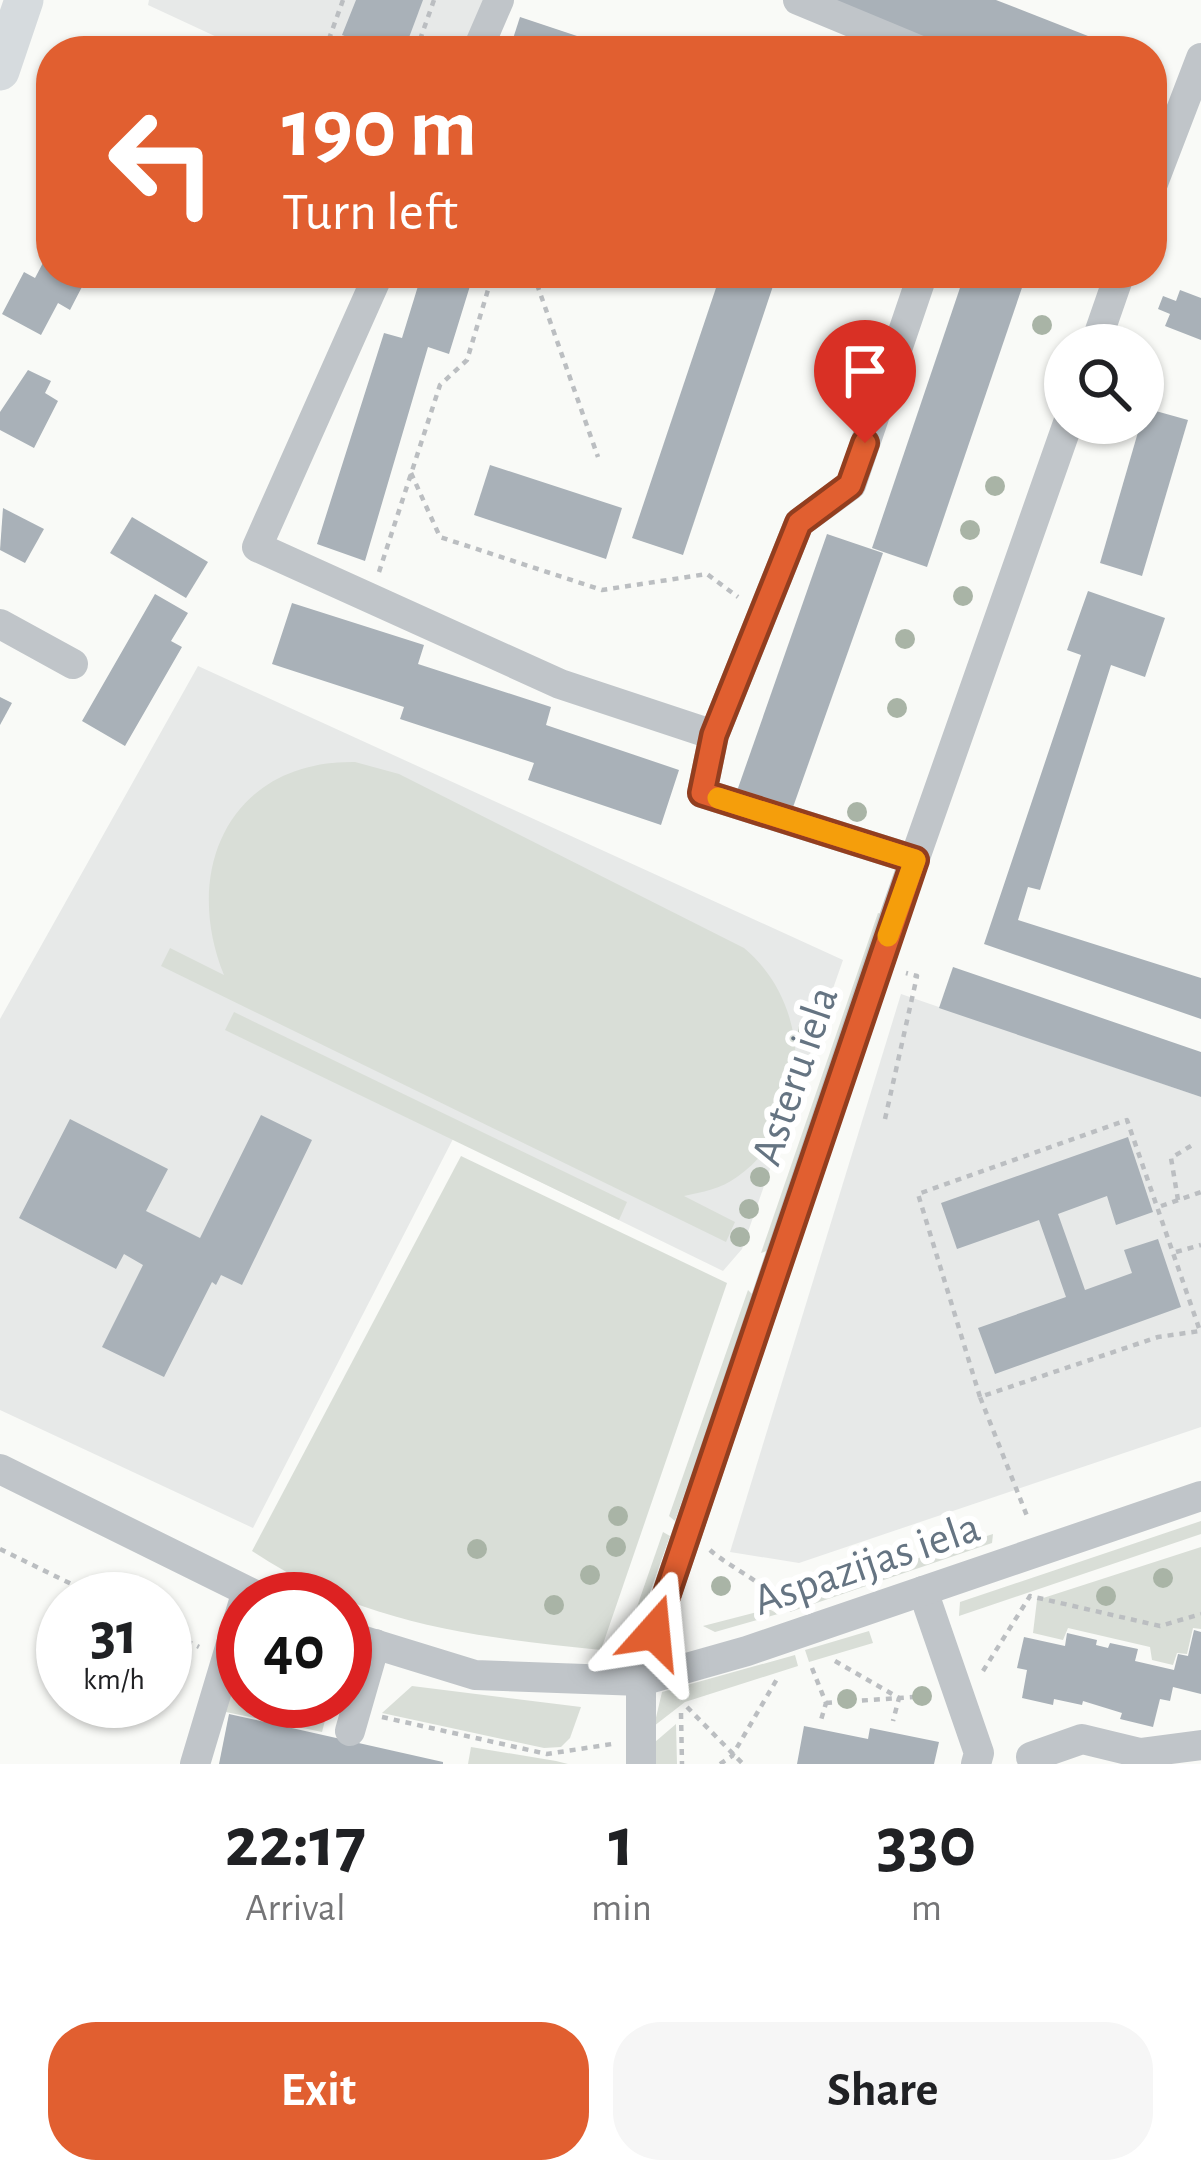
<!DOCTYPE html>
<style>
:root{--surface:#fff;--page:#f6f6f6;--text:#202124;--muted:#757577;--accent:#e15f30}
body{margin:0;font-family:"Alegreya Sans",sans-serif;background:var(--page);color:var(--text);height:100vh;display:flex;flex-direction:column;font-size:45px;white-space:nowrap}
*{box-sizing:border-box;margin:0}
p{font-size:39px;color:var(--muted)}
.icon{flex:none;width:66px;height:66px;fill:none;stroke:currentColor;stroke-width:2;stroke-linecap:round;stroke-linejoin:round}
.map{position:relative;height:1764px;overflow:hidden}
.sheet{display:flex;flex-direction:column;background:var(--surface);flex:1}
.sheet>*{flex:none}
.guide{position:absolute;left:36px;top:36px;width:1131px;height:252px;border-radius:48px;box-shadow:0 3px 9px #0004;background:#e15f30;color:#fff;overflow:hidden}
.controls{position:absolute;left:1044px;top:324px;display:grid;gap:24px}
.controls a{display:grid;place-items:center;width:120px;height:120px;border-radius:50%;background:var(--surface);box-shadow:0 3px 9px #0004;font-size:60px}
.speed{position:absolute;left:36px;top:1572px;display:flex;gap:24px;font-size:60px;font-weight:700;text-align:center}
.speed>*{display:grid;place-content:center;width:156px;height:156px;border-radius:50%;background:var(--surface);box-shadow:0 3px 9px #0004;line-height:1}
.speed small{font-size:30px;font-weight:400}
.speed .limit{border:18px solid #d22;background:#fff;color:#111}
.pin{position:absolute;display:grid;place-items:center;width:102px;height:102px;color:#fff;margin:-123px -51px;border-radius:50% 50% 50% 0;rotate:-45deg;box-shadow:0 0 12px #0007}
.pin .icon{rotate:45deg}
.me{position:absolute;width:132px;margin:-66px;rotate:18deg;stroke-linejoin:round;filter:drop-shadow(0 0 9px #0008)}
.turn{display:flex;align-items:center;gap:42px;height:252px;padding:0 48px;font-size:54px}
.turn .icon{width:156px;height:156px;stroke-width:2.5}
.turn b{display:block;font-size:84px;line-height:102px}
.eta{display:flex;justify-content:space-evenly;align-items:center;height:204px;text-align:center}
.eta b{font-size:72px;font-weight:700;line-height:84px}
.action{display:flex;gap:24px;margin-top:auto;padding:24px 48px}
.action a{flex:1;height:138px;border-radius:48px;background:var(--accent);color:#fff;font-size:48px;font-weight:700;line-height:138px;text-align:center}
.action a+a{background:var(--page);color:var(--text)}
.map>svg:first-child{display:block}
.built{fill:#e7e9e8}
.green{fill:#d9ded7}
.building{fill:#a9b1b8}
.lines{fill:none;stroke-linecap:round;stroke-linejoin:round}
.path{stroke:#bbbec1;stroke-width:4.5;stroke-dasharray:6 6;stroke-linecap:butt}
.minor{stroke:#c0c5c9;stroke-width:30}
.major{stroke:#d6dbde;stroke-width:39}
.tree{fill:#a9b4a6}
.route-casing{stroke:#923e1f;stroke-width:30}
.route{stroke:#e15f30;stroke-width:21}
.slow{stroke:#f59e0b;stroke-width:21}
.labels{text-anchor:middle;stroke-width:12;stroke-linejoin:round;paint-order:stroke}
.street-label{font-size:45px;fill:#657482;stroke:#fff}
</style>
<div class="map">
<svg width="1201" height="1764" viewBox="0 0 1201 1764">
<rect width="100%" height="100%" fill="#f9faf7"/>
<!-- built -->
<g class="built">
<path d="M 149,0 L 485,0 L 463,51 L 247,51 L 148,5 Z"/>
<path d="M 198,666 L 843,960 L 742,1249 L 723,1271 L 453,1139 L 253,1528 L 0,1410 L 0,1019 Z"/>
<path d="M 901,994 L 1201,1097 L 1201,1427 L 799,1563 L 730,1552 Z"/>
</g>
<!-- green -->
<g class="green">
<path d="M 355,762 L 399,774 L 744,948 C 814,1006 814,1122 737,1177 C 721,1189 702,1192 684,1196 L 735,1222 L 726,1242 L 161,966 L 170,948 L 224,975 C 181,869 231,760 355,762 Z"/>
<path d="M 878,913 L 885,915 L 769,1250 L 761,1253 Z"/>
<path d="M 234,1012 L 627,1202 L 619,1220 L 225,1030 Z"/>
<path d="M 461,1156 L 727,1283 L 601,1650 C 473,1637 361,1624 252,1551 Z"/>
<path d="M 748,1290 L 754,1296 L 675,1521 L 669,1516 Z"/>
<path d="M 1201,1521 L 1201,1534 L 959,1616 L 960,1602 Z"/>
<path d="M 663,1532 L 670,1536 L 637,1629 L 631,1624 Z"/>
<path d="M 993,1534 L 992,1543 L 790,1612 L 785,1601 Z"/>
<path d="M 1201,1547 L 1201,1629 L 1193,1628 L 1187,1654 L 1177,1653 L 1173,1665 L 1152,1660 L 1150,1647 L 1068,1628 L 1063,1640 L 1033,1633 L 1037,1600 Z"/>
<path d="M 769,1609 L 778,1614 L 715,1632 L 703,1626 Z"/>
<path d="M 869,1631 L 873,1643 L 809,1662 L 805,1650 Z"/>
<path d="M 795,1655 L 798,1666 L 685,1702 L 654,1726 L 662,1692 Z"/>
<path d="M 233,1671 L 243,1675 L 243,1701 L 329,1705 L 322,1732 L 221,1711 Z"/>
<path d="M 412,1686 L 581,1707 L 570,1738 L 561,1747 L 544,1748 L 382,1713 Z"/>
<path d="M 676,1724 L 677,1764 L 655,1764 L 655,1742 Z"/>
<path d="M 471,1747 L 556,1761 L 568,1764 L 468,1764 Z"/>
</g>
<!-- building -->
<g class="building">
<path d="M 356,0 L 423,0 L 404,51 L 384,51 L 342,35 Z"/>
<path d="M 817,0 L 996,0 L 1088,36 L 1082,51 L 946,51 Z"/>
<path d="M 520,17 L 619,50 L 619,51 L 509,51 Z"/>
<path d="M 50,144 L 51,144 L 51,190 L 36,184 Z"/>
<path d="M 45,259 L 51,273 L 70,273 L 85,281 L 70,310 L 58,303 L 41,335 L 2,314 L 24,272 L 35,278 Z"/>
<path d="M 422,273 L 474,273 L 449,354 L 428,347 L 365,561 L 317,544 L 384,333 L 402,338 Z"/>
<path d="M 721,273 L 773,286 L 683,555 L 632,538 Z"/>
<path d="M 965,273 L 1027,273 L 927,567 L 872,548 Z"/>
<path d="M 1180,290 L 1201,298 L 1201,340 L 1165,326 L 1170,314 L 1158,309 L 1163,296 L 1176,301 Z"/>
<path d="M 28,370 L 51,381 L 45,393 L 58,401 L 34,448 L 0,430 L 0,412 Z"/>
<path d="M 1145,408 L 1188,420 L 1142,576 L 1100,563 Z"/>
<path d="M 490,465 L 622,508 L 606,559 L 474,515 Z"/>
<path d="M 3,508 L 44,529 L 25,563 L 0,550 Z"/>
<path d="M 132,517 L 208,562 L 186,598 L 110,553 Z"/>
<path d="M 827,534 L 883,553 L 792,810 L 737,791 Z"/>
<path d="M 1088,591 L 1165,618 L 1145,677 L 1111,665 L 1040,890 L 1028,887 L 1018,920 L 1201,978 L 1201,1019 L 984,944 L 1081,655 L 1067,650 Z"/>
<path d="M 155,594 L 188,613 L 171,641 L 182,647 L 125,746 L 82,721 Z"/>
<path d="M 292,603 L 424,645 L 418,664 L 551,707 L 546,725 L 679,770 L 661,825 L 528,780 L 534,763 L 400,719 L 404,707 L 272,664 Z"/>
<path d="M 0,697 L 12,703 L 0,725 Z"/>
<path d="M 953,967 L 1201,1052 L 1201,1097 L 939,1008 Z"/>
<path d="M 261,1115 L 312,1140 L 242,1285 L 221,1275 L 216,1285 L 212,1282 L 164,1377 L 102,1347 L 143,1265 L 124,1254 L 116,1269 L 19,1218 L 70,1119 L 168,1169 L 146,1211 L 200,1238 Z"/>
<path d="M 1128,1137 L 1153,1212 L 1116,1225 L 1107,1196 L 1058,1214 L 1085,1290 L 1132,1273 L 1124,1250 L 1158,1239 L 1181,1307 L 995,1374 L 978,1328 L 1066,1297 L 1039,1220 L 957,1249 L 941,1203 Z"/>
<path d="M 1194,1630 L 1201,1632 L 1201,1694 L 1173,1687 L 1170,1701 L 1160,1699 L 1153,1727 L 1120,1719 L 1122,1713 L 1083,1701 L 1082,1705 L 1054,1699 L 1053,1705 L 1022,1698 L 1027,1670 L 1017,1668 L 1024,1637 L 1065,1646 L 1067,1633 L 1097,1640 L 1096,1645 L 1108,1648 L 1110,1643 L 1138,1649 L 1135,1661 L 1174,1670 L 1178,1654 L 1188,1656 Z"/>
<path d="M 229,1714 L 443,1762 L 443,1764 L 219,1764 Z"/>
<path d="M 804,1726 L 868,1739 L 870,1728 L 939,1742 L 934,1764 L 797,1764 Z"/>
</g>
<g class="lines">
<!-- path -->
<g class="path">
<path d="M 343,0 L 329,39 L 359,51"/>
<path d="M 416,51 L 434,0"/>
<path d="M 533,273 L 598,457"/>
<path d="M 411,473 L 440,537 L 602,590 L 707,574 L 738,597"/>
<path d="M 379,572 L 440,385 L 467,360 L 493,273"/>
<path d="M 885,1119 L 917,976 L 906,973"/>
<path d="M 1178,1200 L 1171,1158 L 1194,1144"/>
<path d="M 1161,1206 L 1201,1192"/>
<path d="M 1176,1252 L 1201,1245"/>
<path d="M 980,1397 L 918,1194 L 1127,1120 L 1200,1331 L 1158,1337 L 980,1397 L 1027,1516"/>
<path d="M 0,1549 L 102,1599"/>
<path d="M 710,1550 C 730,1568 773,1586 783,1610"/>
<path d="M 165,1630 L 199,1647"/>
<path d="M 835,1661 L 899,1698 L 893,1721"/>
<path d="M 812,1668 L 826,1703 L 821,1720"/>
<path d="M 983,1671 L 1030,1596 L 1160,1626 L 1201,1614"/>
<path d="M 826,1703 L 928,1696"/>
<path d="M 687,1707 L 743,1764"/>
<path d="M 681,1713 L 682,1764"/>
<path d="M 382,1717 L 547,1754 L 612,1744"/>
<path d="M 720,1764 L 732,1756 L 777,1679"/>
</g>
<!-- minor -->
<g class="minor">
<path d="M 798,0 L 921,51"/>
<path d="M 477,51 L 499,0"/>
<path d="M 1152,186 L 1201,58"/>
<path d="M 379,273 L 257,547 L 560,684 L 714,735 L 702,793 L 915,860"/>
<path d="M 1095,345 L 1120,273"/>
<path d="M 0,624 L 73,664"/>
<path d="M 714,735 L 799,523 L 851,485 L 923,273"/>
<path d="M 0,1469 L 263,1599"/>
<path d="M 923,1591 L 979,1753 L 976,1764"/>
<path d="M 345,1635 L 475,1675 L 641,1681 L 747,1651 L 1201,1496"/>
<path d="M 350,1731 L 375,1644"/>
<path d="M 195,1764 L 243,1604"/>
<path d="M 641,1764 L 641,1681 L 654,1632 L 897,909 L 1068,423"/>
<path d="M 1037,1764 L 1031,1757 L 1082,1739 L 1140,1753 L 1201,1745"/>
</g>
<!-- major -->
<path class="major" d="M 0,71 L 24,0"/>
</g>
<!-- trees -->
<g class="tree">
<circle cx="1042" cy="325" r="10"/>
<circle cx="995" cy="486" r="10"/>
<circle cx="970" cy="530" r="10"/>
<circle cx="963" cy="596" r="10"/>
<circle cx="905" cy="639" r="10"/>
<circle cx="897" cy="708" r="10"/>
<circle cx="857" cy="812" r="10"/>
<circle cx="808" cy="1030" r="10"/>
<circle cx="760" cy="1177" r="10"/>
<circle cx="749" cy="1209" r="10"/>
<circle cx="740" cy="1237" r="10"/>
<circle cx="618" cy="1516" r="10"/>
<circle cx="616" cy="1547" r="10"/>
<circle cx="477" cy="1549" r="10"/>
<circle cx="590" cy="1575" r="10"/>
<circle cx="1163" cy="1578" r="10"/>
<circle cx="721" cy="1586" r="10"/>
<circle cx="1106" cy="1596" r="10"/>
<circle cx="554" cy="1605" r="10"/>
<circle cx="922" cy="1696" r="10"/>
<circle cx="847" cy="1699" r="10"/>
</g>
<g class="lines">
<!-- route casing -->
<g class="route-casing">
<path id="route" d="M 654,1632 L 915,860 L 702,793 L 714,735 L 799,523 L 850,485 L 865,443"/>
</g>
<!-- route -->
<use href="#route" class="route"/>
<!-- slow -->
<path class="slow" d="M 718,798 L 915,860 L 888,936"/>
</g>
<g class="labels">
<!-- street labels -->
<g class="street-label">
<text transform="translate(793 1075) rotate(-71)" y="16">Asteru iela</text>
<text transform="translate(866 1562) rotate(-19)" y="16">Aspazijas iela</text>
</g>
</g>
</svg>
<div class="controls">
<a><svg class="icon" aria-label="search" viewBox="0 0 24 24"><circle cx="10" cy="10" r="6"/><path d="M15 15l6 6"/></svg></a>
</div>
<div class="speed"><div>31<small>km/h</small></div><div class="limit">40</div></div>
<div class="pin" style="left:865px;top:443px;background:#d93025"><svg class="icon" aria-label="arrive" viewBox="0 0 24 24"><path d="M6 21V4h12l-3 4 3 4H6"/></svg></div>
<svg class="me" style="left:654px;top:1632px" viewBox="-20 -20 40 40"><path d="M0-17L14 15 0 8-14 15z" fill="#e15f30" stroke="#fff" stroke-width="4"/></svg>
<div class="guide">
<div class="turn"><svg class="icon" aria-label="left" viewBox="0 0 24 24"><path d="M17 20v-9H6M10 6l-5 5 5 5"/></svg><div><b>190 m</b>Turn left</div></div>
</div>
</div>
<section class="sheet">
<div class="eta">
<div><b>22:17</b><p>Arrival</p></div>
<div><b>1</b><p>min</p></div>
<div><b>330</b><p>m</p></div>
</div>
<div class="action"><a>Exit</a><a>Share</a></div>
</section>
